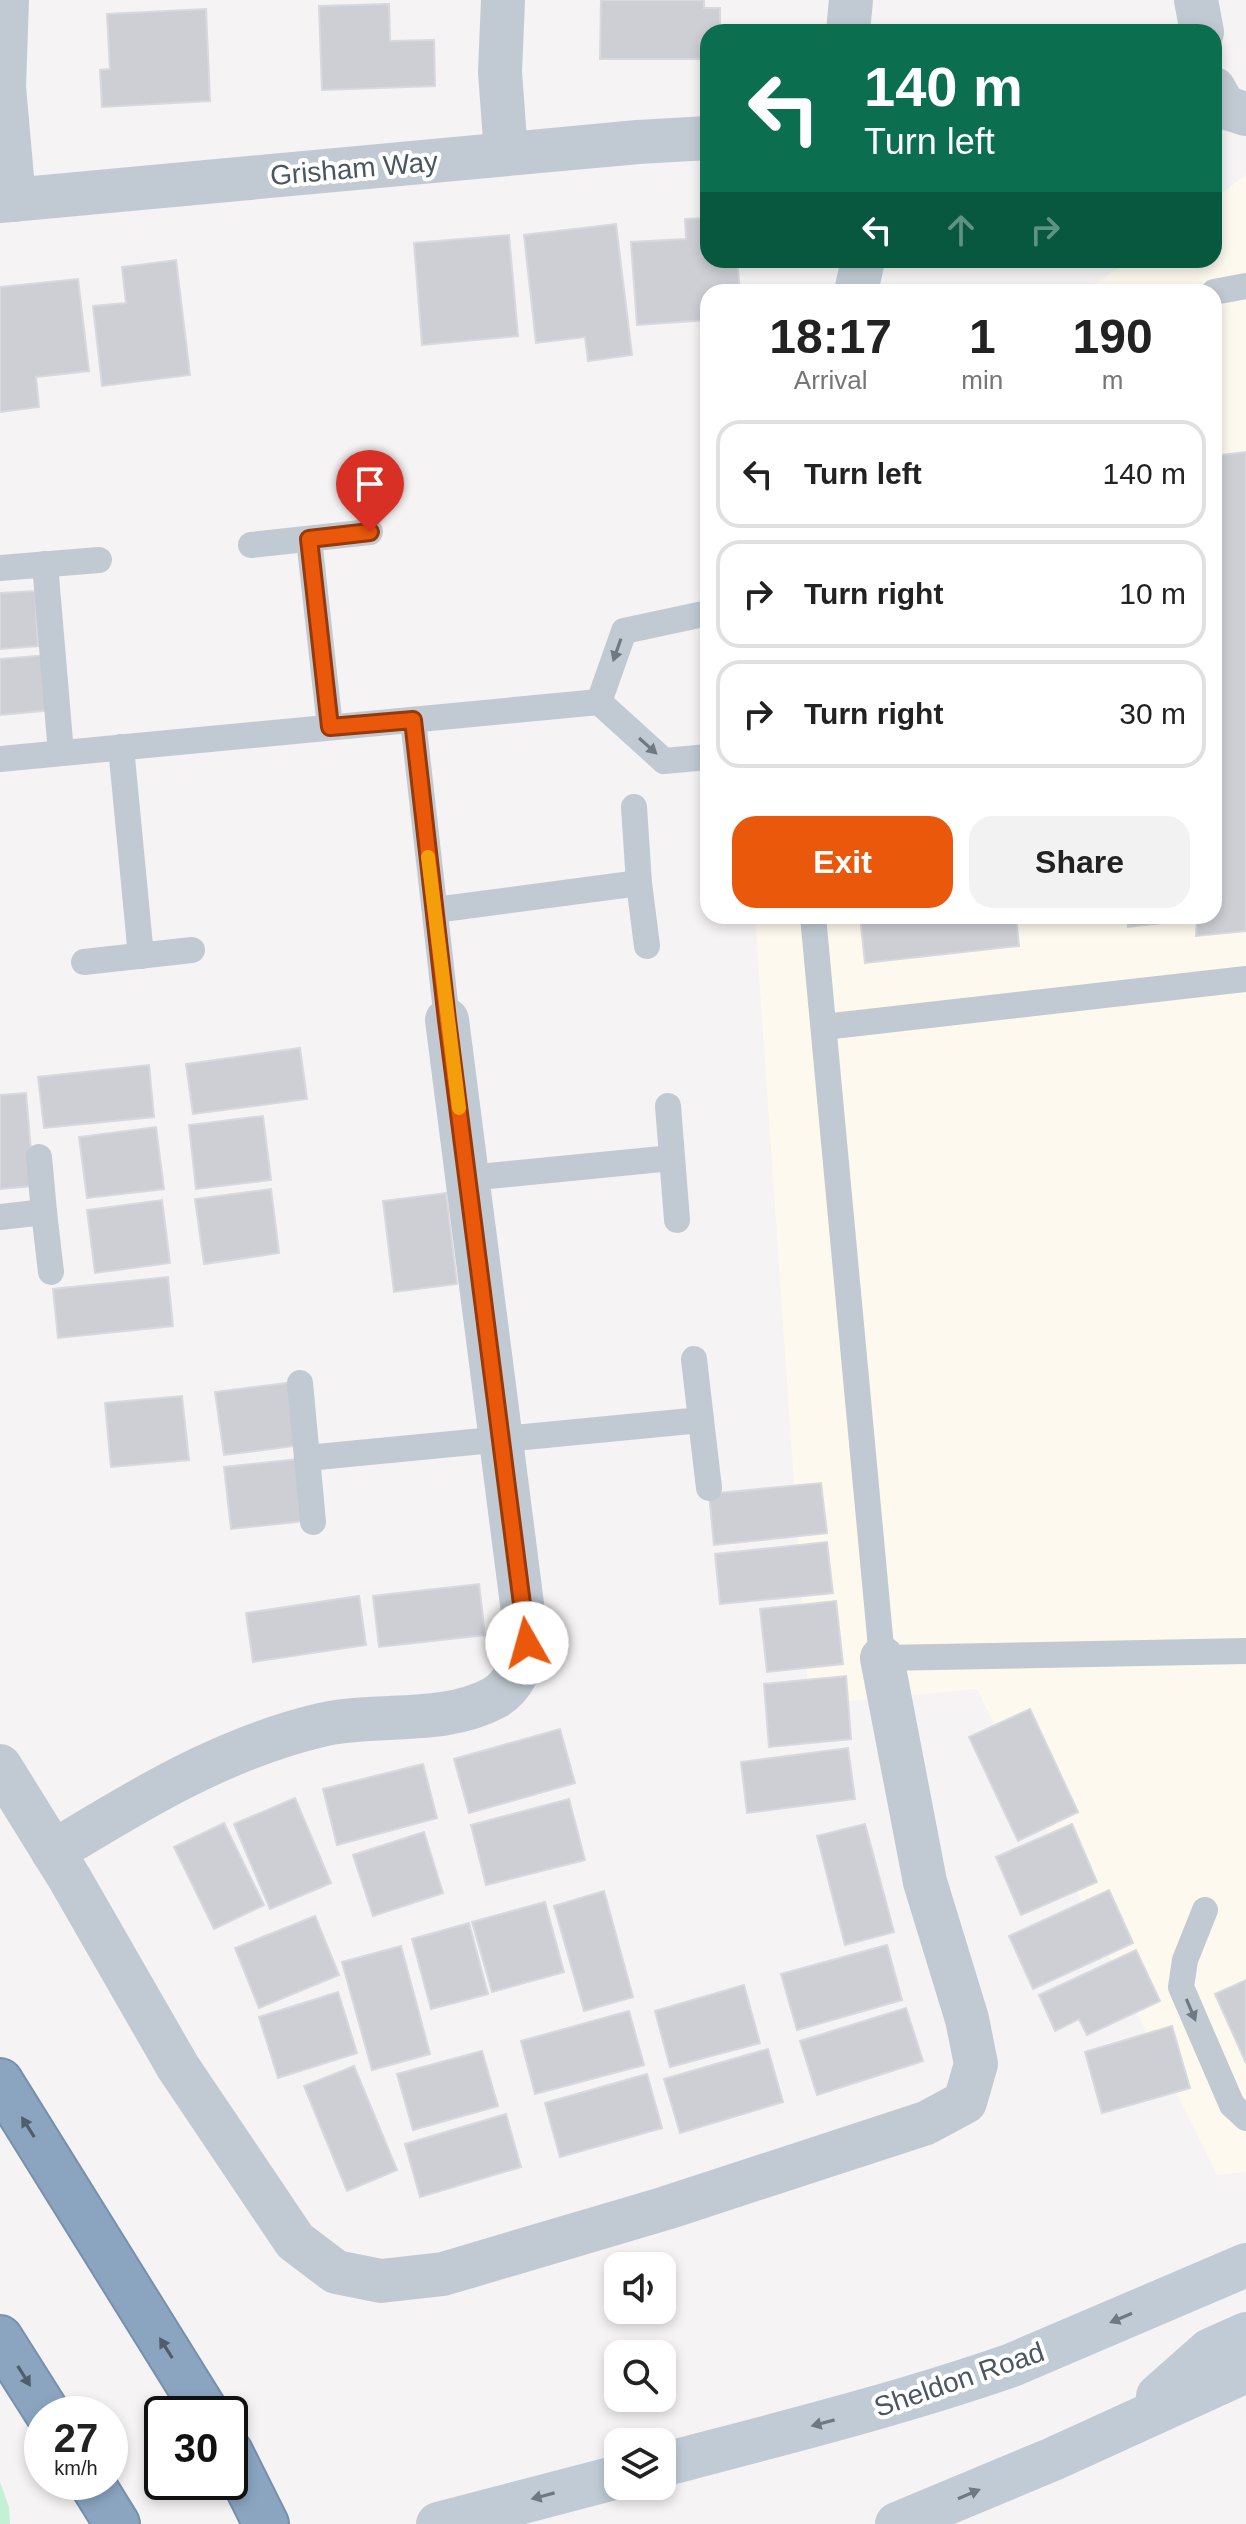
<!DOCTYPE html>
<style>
:root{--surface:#fff;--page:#f2f2f2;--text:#222;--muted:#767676;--line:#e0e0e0;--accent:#ea580c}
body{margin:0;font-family:Helvetica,sans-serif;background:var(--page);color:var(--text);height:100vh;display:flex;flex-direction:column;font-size:30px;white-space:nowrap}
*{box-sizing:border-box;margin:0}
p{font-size:26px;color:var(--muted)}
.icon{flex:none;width:44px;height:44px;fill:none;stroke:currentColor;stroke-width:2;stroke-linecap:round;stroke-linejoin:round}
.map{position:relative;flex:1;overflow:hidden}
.panel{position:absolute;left:700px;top:284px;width:522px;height:640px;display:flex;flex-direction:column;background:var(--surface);border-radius:24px;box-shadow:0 4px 12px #0003}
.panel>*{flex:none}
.banner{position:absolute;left:700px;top:24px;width:522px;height:244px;border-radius:24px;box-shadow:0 4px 12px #0003;background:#0b6e4f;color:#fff;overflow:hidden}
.fabs{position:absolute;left:604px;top:2252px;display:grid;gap:16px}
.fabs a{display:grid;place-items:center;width:72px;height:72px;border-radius:16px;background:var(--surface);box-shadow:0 4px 12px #0003;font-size:40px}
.speed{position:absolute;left:24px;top:2396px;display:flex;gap:16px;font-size:40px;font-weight:700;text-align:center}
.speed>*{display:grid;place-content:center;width:104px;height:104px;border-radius:50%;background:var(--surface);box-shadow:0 4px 12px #0003;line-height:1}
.speed small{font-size:20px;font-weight:400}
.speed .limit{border:4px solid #111;border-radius:12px;background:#fff;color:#111}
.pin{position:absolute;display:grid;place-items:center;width:68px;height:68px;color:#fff;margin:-82px -34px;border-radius:50% 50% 50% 0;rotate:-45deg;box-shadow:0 0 8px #0007}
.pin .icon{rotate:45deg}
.me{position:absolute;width:88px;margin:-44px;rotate:353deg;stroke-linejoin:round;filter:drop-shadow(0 0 6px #0008)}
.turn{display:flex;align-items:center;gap:28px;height:168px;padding:0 32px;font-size:36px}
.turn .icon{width:104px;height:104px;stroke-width:2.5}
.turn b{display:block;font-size:56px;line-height:68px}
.lanes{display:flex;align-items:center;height:76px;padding:0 32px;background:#0003;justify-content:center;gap:40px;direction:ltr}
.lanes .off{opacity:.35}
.eta{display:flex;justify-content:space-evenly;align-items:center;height:136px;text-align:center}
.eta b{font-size:48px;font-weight:800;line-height:56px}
.primary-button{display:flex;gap:16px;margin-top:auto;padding:16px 32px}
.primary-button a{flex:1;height:92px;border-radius:24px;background:var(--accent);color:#fff;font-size:32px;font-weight:800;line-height:92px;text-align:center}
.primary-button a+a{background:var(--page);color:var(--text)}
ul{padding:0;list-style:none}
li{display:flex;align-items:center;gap:24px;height:108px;margin:0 16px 12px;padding:0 16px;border:4px solid var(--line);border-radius:24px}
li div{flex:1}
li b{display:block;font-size:30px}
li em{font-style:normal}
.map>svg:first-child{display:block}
.commercial{fill:#fdf9ef}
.green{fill:#c3f1d5}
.building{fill:#cdcfd5;stroke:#d7d9de;stroke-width:2}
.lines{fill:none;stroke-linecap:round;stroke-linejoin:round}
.highway-casing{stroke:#7690ad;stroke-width:48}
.lane{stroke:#c1cad2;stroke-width:26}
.street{stroke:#c1cad2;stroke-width:44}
.secondary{stroke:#c1cbd6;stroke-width:44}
.highway{stroke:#8ba5c1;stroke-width:44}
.oneway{fill:#6e7983}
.oneway2{fill:#505e6b}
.oneway3{fill:#6e7984}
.route-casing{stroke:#983908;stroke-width:20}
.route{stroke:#ea580c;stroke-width:14}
.slow{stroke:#f59e0b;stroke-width:14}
.labels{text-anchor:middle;stroke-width:8;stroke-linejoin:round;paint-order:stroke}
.street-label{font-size:28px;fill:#4a5661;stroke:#fff}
</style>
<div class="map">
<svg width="1246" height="2524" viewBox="0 0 1246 2524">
<rect width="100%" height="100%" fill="#f5f3f3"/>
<!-- commercial -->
<path class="commercial" d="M 1246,175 L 1246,2172 L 1217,2175 L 977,1689 L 809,1705 L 755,916 L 1214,916 L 1214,292 L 1085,292 L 1129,260 L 1214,260 L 1214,199 Z"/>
<!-- green -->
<path class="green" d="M 0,2482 L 9,2507 L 10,2524 L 0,2524 Z"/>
<!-- building -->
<g class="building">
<path d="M 601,0 L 704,0 L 704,8 L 720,8 L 720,32 L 708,32 L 708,59 L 600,59 Z"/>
<path d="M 389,4 L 390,41 L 434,40 L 435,86 L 322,90 L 319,6 Z"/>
<path d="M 206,9 L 210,101 L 102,107 L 100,70 L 110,69 L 107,14 Z"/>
<path d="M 708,218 L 708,260 L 737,260 L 740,292 L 708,292 L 708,320 L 637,325 L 631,242 L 686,239 L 685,219 Z"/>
<path d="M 616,224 L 632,355 L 588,361 L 585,337 L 536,343 L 524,235 Z"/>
<path d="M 509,235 L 518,336 L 422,345 L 414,243 Z"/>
<path d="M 176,260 L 190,375 L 102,386 L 93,306 L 126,303 L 122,267 Z"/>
<path d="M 78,279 L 89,371 L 36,377 L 39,407 L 0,412 L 0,287 Z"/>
<path d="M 1246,452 L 1246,931 L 1196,936 L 1197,919 L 1128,927 L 1127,916 L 1214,916 L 1214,456 Z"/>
<path d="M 35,591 L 38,646 L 0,649 L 0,593 Z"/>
<path d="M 48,655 L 53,710 L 0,715 L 0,659 Z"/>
<path d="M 860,916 L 1016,916 L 1019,946 L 865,963 Z"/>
<path d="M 300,1048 L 307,1099 L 193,1114 L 186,1064 Z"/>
<path d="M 149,1065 L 154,1117 L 44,1128 L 38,1077 Z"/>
<path d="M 26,1093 L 34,1186 L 0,1189 L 0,1095 Z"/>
<path d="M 263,1116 L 271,1180 L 196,1189 L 189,1125 Z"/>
<path d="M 156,1127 L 164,1189 L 87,1198 L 79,1137 Z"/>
<path d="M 271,1189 L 279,1253 L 204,1264 L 195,1199 Z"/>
<path d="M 446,1193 L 457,1284 L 394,1292 L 383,1201 Z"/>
<path d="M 162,1200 L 170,1263 L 95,1273 L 87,1210 Z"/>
<path d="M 168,1277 L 173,1326 L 58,1338 L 53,1289 Z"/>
<path d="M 294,1382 L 302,1445 L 224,1455 L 215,1392 Z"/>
<path d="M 182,1396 L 189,1460 L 111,1467 L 105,1403 Z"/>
<path d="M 298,1459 L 305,1521 L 231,1529 L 224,1467 Z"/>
<path d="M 821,1483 L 827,1533 L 714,1545 L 709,1494 Z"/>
<path d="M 827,1542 L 833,1593 L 720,1604 L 715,1554 Z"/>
<path d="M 479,1584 L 485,1635 L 379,1647 L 373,1596 Z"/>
<path d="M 359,1596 L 366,1645 L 253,1662 L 246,1613 Z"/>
<path d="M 836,1601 L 843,1664 L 767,1672 L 760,1609 Z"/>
<path d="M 846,1676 L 851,1739 L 769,1747 L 764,1684 Z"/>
<path d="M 1030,1709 L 1078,1812 L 1018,1841 L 969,1737 Z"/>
<path d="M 560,1729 L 575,1783 L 469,1813 L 454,1759 Z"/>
<path d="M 848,1748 L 855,1799 L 747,1813 L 741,1762 Z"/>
<path d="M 423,1764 L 437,1818 L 337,1845 L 323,1789 Z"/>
<path d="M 295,1798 L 331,1883 L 270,1909 L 234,1824 Z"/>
<path d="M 569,1799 L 585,1860 L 486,1885 L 471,1825 Z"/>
<path d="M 224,1823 L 264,1905 L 214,1929 L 174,1847 Z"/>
<path d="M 865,1824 L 894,1932 L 845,1945 L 817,1836 Z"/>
<path d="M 1072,1824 L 1097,1882 L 1021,1915 L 996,1857 Z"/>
<path d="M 424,1832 L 443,1893 L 373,1916 L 353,1855 Z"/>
<path d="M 1109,1890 L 1133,1943 L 1033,1989 L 1009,1936 Z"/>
<path d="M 604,1891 L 633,1997 L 584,2011 L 554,1906 Z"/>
<path d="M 545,1902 L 564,1972 L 492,1992 L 472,1922 Z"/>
<path d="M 315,1916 L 339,1975 L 259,2008 L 235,1948 Z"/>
<path d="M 469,1923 L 488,1994 L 431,2009 L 412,1939 Z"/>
<path d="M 887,1945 L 902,2000 L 797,2030 L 781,1974 Z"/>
<path d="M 401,1946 L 430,2054 L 372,2070 L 342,1962 Z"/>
<path d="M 1136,1950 L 1160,2001 L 1087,2035 L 1079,2019 L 1055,2031 L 1039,1995 Z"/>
<path d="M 1246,1980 L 1246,2063 L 1215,1994 Z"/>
<path d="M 744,1985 L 760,2043 L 670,2067 L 655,2011 Z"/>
<path d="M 338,1992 L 357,2053 L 278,2078 L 259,2017 Z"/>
<path d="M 906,2008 L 923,2061 L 817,2095 L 800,2041 Z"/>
<path d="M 629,2011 L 644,2065 L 535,2094 L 521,2041 Z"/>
<path d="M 1172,2026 L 1190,2088 L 1102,2113 L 1085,2052 Z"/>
<path d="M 768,2049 L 783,2102 L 680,2133 L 664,2079 Z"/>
<path d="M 482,2051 L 498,2106 L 413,2130 L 397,2074 Z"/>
<path d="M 354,2066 L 397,2170 L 347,2191 L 304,2086 Z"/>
<path d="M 647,2074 L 662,2128 L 560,2157 L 545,2103 Z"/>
<path d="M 506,2114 L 521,2167 L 420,2197 L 405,2144 Z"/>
</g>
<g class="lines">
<!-- highway casing -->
<g class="highway-casing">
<g id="highway">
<path d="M 0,2081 L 207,2414"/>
<path d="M 0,2338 L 48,2414"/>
<path d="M 230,2452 L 266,2524"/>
<path d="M 91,2482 L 117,2524"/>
</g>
</g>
<!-- lane -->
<g class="lane">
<path d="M 1214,292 L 1246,286"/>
<path d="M 309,539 L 330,727"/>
<path d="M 251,545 L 370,532"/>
<path d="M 45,564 L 61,753"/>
<path d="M 0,568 L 99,560"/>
<path d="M 599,702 L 624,631 L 708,613"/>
<path d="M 413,720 L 447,1020"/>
<path d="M 121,747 L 141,956"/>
<path d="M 0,759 L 599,702 L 664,761 L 708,757"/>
<path d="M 634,807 L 639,883"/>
<path d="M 435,910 L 639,883 L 647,946"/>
<path d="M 813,916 L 882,1658 L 1246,1651"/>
<path d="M 84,962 L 192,950"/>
<path d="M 824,1027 L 1246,979"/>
<path d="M 668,1106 L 677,1220"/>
<path d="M 39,1157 L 44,1212"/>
<path d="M 468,1178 L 672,1158"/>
<path d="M 0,1217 L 44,1212 L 51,1272"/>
<path d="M 300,1383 L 313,1522"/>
<path d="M 701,1420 L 709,1488"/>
<path d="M 307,1458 L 701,1420 L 694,1359"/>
<path d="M 1205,1910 L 1185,1960 L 1181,1987 L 1232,2105 L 1246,2118"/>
</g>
<!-- street -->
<g class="street">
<path d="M 7,0 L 4,87 L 14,200"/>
<path d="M 503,0 L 500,72 L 506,154"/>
<path d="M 1196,0 L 1202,32"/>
<path d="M 848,32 L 851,0"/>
<path d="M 1214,89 L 1224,107 L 1246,114"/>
<path d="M 0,201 L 638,142 L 708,138"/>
<path d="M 856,292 L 863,260"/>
<path d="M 0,1766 L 70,1879 L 178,2067 L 295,2241 L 336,2272 L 381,2281 L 443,2274 L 666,2208 L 926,2123 L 965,2102 L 976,2064 L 967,2019 L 925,1882 L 882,1658"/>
<path d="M 53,1852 C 138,1800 223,1748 321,1725 C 376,1712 442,1726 494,1698 C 515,1686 521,1665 527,1643 L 447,1020"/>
</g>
<!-- secondary -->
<g class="secondary">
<path d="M 1158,2396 L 1210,2350 L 1246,2334"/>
<path d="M 662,2465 C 779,2434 897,2405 1012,2365 L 1246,2265"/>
<path d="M 438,2524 L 618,2477"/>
<path d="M 897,2524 L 1053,2459 L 1246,2371"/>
</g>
<!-- highway -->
<use href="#highway" class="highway"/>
</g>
<!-- one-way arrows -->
<defs><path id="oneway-solid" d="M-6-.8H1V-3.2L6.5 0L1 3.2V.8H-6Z" transform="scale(2)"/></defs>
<g class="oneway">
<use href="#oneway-solid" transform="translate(617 650) rotate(109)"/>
<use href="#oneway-solid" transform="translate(648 746) rotate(42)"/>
<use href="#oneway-solid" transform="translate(1191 2010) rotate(67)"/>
</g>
<g class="oneway2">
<use href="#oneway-solid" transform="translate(28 2127) rotate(-122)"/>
<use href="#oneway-solid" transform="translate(166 2348) rotate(-122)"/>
<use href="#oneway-solid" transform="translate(24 2376) rotate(58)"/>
</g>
<g class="oneway3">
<use href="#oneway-solid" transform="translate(1121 2318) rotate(157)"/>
<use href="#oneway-solid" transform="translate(823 2423) rotate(165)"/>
<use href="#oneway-solid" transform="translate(969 2494) rotate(-23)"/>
<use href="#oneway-solid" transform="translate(543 2496) rotate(165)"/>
</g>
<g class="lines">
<!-- route casing -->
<g class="route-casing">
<path id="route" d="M 370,532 L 309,539 L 330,727 L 413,720 L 447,1020 L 527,1643"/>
</g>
<!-- route -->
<use href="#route" class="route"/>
<!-- slow -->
<path class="slow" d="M 428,857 L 459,1108"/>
</g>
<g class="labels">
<!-- street labels -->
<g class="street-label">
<text transform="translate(354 168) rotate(-5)" y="10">Grisham Way</text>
<text transform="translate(959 2379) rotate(-19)" y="10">Sheldon Road</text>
</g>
</g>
</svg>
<div class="fabs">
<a><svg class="icon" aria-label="sound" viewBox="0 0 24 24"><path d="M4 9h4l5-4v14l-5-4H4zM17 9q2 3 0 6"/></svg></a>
<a><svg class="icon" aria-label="search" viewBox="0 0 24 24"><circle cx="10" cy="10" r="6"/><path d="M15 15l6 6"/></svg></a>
<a><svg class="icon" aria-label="layers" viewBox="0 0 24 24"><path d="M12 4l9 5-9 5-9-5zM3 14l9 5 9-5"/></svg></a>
</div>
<div class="speed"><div>27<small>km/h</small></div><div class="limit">30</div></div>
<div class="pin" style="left:370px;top:532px;background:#d93025"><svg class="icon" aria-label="arrive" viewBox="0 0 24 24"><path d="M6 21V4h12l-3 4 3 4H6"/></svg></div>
<svg class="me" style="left:527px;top:1643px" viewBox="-20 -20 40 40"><circle r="19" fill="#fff"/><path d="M0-13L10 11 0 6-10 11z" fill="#ea580c"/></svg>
<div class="banner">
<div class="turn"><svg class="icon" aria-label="left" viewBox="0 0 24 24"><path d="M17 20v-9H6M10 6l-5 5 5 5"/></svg><div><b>140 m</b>Turn left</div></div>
<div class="lanes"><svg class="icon" aria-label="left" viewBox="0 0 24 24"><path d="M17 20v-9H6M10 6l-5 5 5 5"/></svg><svg class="icon off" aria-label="ahead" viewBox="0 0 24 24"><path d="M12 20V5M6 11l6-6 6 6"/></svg><svg class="icon off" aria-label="right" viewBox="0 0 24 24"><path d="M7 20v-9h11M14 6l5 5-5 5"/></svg></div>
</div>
<section class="panel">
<div class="eta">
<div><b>18:17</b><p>Arrival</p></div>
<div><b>1</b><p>min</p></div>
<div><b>190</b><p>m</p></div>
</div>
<ul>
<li><svg class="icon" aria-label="left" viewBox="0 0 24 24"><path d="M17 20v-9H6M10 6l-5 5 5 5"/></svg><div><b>Turn left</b></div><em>140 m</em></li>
<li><svg class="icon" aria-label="right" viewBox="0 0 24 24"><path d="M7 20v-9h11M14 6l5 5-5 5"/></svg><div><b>Turn right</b></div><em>10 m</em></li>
<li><svg class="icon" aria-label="right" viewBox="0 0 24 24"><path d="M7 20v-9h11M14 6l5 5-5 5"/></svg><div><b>Turn right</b></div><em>30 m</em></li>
</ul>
<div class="primary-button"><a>Exit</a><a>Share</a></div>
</section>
</div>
